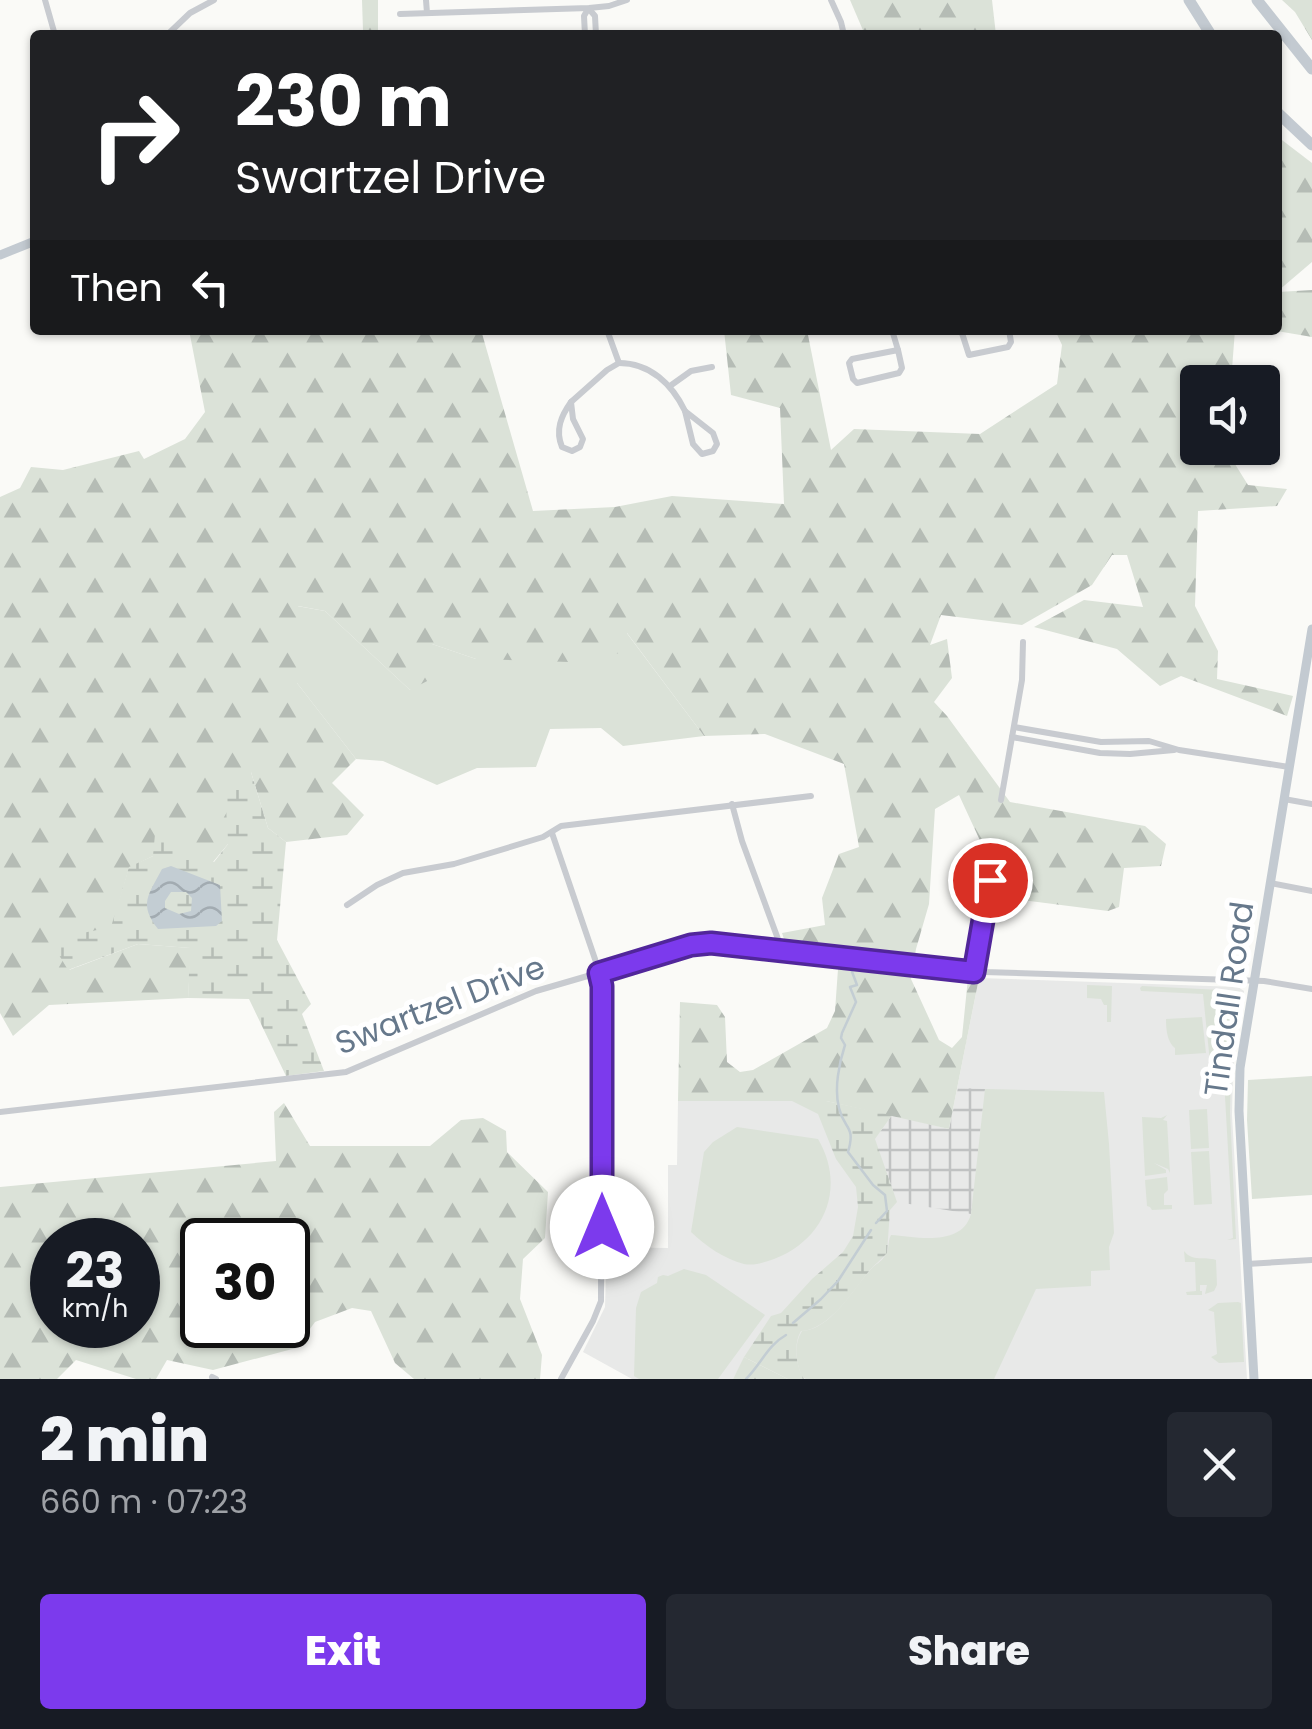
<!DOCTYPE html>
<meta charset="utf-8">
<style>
:root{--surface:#171b24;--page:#242831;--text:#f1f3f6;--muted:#9ea1a6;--accent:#7c3aed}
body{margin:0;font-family:Poppins,sans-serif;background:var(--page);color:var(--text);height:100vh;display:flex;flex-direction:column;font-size:38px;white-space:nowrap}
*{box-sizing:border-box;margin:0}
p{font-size:32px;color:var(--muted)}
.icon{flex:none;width:55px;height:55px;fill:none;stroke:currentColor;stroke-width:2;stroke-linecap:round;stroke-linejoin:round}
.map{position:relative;height:1379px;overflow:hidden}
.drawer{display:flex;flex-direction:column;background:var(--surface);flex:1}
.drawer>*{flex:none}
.banner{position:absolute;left:30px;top:30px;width:1252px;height:305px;border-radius:10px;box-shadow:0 2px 8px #0004;background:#202124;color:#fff;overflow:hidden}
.buttons{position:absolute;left:1180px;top:365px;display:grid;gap:20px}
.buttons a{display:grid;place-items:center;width:100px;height:100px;border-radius:10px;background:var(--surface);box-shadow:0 2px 8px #0004;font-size:50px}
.speed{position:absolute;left:30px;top:1218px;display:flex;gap:20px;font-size:50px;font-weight:700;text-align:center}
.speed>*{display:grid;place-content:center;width:130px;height:130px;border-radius:50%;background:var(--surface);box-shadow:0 2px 8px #0004;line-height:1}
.speed small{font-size:25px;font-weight:400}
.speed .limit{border:5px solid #111;border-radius:15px;background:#fff;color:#111}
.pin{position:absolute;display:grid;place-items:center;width:85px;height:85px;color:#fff;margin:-42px;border:5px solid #fff;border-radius:50%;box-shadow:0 2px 10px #0007}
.me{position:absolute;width:110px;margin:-55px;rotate:0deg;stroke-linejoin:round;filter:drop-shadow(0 0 8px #0008)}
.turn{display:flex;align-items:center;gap:35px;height:210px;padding:0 40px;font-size:45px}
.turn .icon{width:130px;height:130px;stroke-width:2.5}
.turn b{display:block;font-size:70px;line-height:85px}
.then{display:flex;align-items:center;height:95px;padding:0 40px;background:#0003;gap:20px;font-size:38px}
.round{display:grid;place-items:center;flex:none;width:105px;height:105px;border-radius:10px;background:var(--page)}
.head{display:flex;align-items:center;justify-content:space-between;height:170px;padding:0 40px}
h1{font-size:60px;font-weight:800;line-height:75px}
.cta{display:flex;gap:20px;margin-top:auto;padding:20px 40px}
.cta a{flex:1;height:115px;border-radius:10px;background:var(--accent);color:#fff;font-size:40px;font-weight:800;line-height:115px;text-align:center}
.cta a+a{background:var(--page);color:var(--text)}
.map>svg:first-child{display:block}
.built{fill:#e8e9e8}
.industrial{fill:url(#industrial-grid)}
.green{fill:#dbe2d8}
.forest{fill:url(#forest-firs);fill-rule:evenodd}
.wetland{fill:url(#wetland-marsh)}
.water{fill:url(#water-waves);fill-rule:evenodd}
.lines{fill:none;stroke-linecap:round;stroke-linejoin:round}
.stream{stroke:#c3cdd3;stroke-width:2.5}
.street{stroke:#c8cbd0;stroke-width:6}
.secondary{stroke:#c3cad1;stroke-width:9}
.highway{stroke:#c3cad1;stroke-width:11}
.route-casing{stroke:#51269a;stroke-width:25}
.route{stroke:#7c3aed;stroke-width:18}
.labels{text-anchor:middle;stroke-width:10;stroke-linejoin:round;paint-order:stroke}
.street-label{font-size:32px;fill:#66788b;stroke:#fff}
</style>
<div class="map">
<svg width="1312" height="1379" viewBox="0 0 1312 1379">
<defs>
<pattern id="industrial-grid" width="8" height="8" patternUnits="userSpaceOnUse" patternTransform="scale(2.5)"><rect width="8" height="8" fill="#e8e9e8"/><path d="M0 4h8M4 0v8" fill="none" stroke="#c0c2c2"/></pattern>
<pattern id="forest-firs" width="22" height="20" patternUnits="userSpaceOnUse" patternTransform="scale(2.5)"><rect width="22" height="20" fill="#dbe2d8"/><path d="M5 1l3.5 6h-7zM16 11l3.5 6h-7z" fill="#b5bcb5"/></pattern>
<pattern id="wetland-marsh" width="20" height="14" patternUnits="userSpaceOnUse" patternTransform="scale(2.5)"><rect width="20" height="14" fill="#dbe2d8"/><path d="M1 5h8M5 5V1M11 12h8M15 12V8" fill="none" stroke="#b5bcb5"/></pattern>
<pattern id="water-waves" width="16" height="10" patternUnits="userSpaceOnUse" patternTransform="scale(2.5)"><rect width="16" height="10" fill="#c3cdd3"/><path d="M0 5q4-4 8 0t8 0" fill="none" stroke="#a2abb1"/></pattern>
</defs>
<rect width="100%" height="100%" fill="#fafaf7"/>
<!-- built -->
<path class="built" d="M 979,978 L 1238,987 L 1244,991 L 1233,1070 L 1232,1115 L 1247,1379 L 788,1379 L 745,1357 L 733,1379 L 632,1379 L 583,1352 L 605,1307 L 607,1247 L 668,1248 L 668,1165 L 677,1165 L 678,1101 L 826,1101 L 949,1129 Z"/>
<!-- industrial -->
<path class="industrial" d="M 958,1088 L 985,1089 L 971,1214 L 897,1202 L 875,1139 L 892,1115 L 949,1129 Z"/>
<!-- green -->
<g class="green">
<path d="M 297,606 L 325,611 L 410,690 L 432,644 L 476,659 L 626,632 L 704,736 L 623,746 L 601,728 L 550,729 L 536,767 L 477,768 L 437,785 L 383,761 L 356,759 L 297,683 Z"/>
<path d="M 1087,985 L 1112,986 L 1111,1022 L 1107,1022 L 1107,1005 L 1104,1005 L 1101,999 L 1087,998 Z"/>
<path d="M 1142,986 L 1240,991 L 1242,997 L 1233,1047 L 1210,1062 L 1203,994 L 1141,991 L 1140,988 Z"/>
<path d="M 1202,1017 L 1206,1053 L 1175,1055 L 1175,1048 C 1167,1042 1166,1029 1166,1019 Z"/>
<path d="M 1227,1067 L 1231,1069 L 1230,1112 L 1236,1239 L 1227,1240 L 1233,1238 L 1224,1079 L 1217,1078 L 1220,1070 Z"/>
<path d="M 1312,1076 L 1312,1195 L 1252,1199 L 1247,1120 L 1248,1080 Z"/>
<path d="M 985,1089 L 1104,1092 L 1109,1144 L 1114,1233 L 1109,1247 L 1110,1270 L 1091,1271 L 1091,1286 L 1036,1289 L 994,1379 L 806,1379 L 802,1377 C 796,1362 793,1345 802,1331 C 832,1329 853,1288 872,1268 C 876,1264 881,1262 884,1257 C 890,1251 887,1242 891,1235 C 917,1237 962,1247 971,1214 Z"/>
<path d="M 1207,1109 L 1209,1148 L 1191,1149 L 1189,1110 Z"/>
<path d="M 1167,1115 L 1163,1120 L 1167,1121 L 1170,1173 L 1168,1169 L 1154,1163 L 1166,1170 L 1166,1173 L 1145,1176 L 1142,1117 L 1161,1118 Z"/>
<path d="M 737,1127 L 818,1139 C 846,1186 826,1239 774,1259 C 765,1262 754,1266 744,1264 C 724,1259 706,1246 691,1232 L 704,1152 L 713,1142 Z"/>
<path d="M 1209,1151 L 1212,1204 L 1194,1205 L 1191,1152 Z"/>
<path d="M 1167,1177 L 1168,1190 L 1164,1194 L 1164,1205 L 1172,1205 L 1172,1209 L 1152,1210 L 1150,1207 L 1147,1206 L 1145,1180 Z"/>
<path d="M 1184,1251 C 1192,1262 1205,1256 1216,1260 L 1217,1285 L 1214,1291 L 1205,1294 L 1207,1285 L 1200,1285 L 1200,1291 L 1202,1291 L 1202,1295 L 1187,1295 L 1186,1292 L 1196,1291 L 1195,1262 L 1185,1262 Z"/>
<path d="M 684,1269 L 706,1275 L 765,1315 L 718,1379 L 639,1379 L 634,1376 L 636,1308 L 641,1292 L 657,1283 L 658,1277 L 663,1275 L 668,1276 Z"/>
<path d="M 1238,1302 L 1241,1303 L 1244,1362 L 1219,1363 L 1211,1357 L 1217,1354 L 1214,1312 L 1208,1310 L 1218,1303 Z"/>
</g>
<!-- forest -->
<g class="forest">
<path d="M 362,0 L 378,0 L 378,35 L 340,35 L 363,31 Z"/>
<path d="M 850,0 L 992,0 L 996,35 L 865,35 Z"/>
<path d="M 1282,0 L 1312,0 L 1312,40 L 1295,12 Z"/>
<path d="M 1278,137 L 1312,163 L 1312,262 L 1278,291 Z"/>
<path d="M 1312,290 L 1312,337 L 1271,330 L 1278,330 L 1278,292 Z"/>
<path d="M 189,330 L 481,330 L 533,511 L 615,507 L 672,496 L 784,504 L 780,408 L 731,395 L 724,330 L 807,330 L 831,450 L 854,429 L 980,434 L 1057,384 L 1062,345 L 1055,330 L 1235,330 L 1231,382 L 1198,382 L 1198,448 L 1225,448 L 1248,485 L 1287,489 L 1277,506 L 1198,511 L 1195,606 L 1218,651 L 1217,679 L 1293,696 L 1287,716 L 1181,676 L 1160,686 L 1117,649 L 1034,627 L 1084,600 L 1143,607 L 1127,555 L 1112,555 L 1092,585 L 1022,625 L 941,615 L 930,645 L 947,639 L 952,678 L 934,702 L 947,716 L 1010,802 L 1145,826 L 1166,844 L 1161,866 L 1124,868 L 1119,907 L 1108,911 L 1014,899 L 995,873 L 959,795 L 935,809 L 929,904 L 916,949 L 911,979 L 939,1040 L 952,1048 L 962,1037 L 968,978 L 979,978 L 949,1129 L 826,1101 L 678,1101 L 680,1002 L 717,1005 L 725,1017 L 727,1062 L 740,1072 L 753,1070 L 827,1028 L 835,1011 L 838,969 L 785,942 L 782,933 L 825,925 L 822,898 L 839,854 L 859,847 L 844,764 L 765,734 L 704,736 L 627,633 L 620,653 L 569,662 L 476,659 L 432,644 L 431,679 L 410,690 L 325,611 L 298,606 L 297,683 L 356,759 L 332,783 L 364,815 L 347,835 L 286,842 L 268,828 L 251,772 L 228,844 L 213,862 L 153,856 L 129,868 L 112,927 L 69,970 L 138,944 L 191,948 L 188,998 L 49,1005 L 13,1036 L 0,1013 L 0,497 L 20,488 L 31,467 L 63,470 L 139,451 L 144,459 L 185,439 L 205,412 Z"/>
<path d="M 284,1103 L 310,1146 L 430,1146 L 461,1120 L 483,1118 L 506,1131 L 507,1152 L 548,1192 L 545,1238 L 523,1259 L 520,1299 L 542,1355 L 540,1379 L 414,1379 L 395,1363 L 371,1311 L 352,1308 L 315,1322 L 296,1348 L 213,1370 L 167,1360 L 156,1379 L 136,1379 L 76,1360 L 57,1379 L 0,1379 L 0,1187 L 276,1161 L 274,1112 ZM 52,1240 L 138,1240 L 138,1325 L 52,1325 ZM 202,1240 L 288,1240 L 288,1325 L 202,1325 Z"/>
<path d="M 744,1357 L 788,1379 L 733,1379 Z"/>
</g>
<!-- wetland -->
<g class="wetland">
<path d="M 224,769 L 251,772 L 268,828 L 286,842 L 277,940 L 311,1004 L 302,1014 L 324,1071 L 286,1076 L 249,999 L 188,998 L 190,948 L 138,944 L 68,970 L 50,940 L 111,927 L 129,867 L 153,856 L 155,834 L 214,862 L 228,844 Z"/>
<path d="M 788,1099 L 826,1101 L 892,1115 L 875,1139 L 897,1202 L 890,1210 L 887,1253 C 882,1259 875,1264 869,1271 C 853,1291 829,1330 801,1331 C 793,1344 796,1366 804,1379 L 788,1379 L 744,1357 L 771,1316 L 781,1313 L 812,1279 L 843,1252 L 853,1236 L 858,1207 L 856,1187 L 836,1159 L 818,1114 Z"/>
</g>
<!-- water -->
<path class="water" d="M 171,866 L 220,885 L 222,921 L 216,926 L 158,929 C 138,904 149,894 162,869 ZM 171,892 L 186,892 L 192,898 L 191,911 L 179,914 L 165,908 L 165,901 Z"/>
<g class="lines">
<!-- stream -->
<g class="stream">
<path d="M 851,969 L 857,985 L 850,987 L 856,1002 L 842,1033 L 841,1038 L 845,1045 C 839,1063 834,1089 839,1108 C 844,1130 856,1125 848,1152 L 873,1185 L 885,1195 L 887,1211 L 876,1223"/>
<path d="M 793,1323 L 821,1299 L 838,1281 L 871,1230"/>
<path d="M 746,1379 C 761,1364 768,1345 786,1335"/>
</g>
<!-- street -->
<g class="street">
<path d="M 45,0 L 55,35"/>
<path d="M 426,0 L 427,13"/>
<path d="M 831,0 L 841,22 L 844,35"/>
<path d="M 589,9 L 595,16 L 596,35"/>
<path d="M 400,14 L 589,8 L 609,6 L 627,0"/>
<path d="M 167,35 L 190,13 L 214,0"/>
<path d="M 585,35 L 584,16 L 588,9"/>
<path d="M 607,330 L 619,363"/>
<path d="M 892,330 L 898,350"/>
<path d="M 961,330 L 969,355 L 1008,347 L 1011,342 L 1009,330"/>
<path d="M 898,350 L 902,368 L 899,373 L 857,383 L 853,379 L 849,363 L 852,359 Z"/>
<path d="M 619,363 C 650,363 672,384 685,411"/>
<path d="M 670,386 L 691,371 L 712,367"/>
<path d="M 571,402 L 573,419 L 583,439 L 580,447 L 572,451 L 562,447 C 555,430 561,416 571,402 Z"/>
<path d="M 571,402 L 607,370 L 619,363"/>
<path d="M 685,411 L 713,433 L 717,444 L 713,451 L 702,454 L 693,444 Z"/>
<path d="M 1014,727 L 1101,742 L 1149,741 L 1179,750 L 1289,767"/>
<path d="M 1012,737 L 1100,753 L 1130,754 L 1174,750"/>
<path d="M 1284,799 L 1312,804"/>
<path d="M 1001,800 L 1022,680 L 1023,642"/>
<path d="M 732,804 L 742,841 L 778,939 L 779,950"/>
<path d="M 552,833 L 596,962 L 602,985 L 601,1301 L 593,1321 L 561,1379"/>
<path d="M 1270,883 L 1312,891"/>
<path d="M 347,905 L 377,885 L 403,873 L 454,864 L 543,837 L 561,826 L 811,796"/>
<path d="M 974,971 L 990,880 L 980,882 L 975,889 L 977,900 L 986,906"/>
<path d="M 0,1112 L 346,1072 L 536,991 L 701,943 L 984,972 L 1264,981 L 1312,989"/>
<path d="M 1247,1264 L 1312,1260"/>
<path d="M 212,1377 L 216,1379"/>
</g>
<!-- secondary -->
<g class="secondary">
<path d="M 0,255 L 35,241"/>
<path d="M 1254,1379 L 1239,1111 L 1240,1068 L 1312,629"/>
</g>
<!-- highway -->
<g class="highway">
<path d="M 1189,0 L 1211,35"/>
<path d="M 1257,0 L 1312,69"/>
<path d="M 1278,113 L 1312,145"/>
</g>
</g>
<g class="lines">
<!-- route casing -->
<g class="route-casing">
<path id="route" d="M 602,1227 L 602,986 L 599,973 L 691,945 L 711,943 L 974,972 L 990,880"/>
</g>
<!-- route -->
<use href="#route" class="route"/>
</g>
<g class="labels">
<!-- street labels -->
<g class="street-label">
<text transform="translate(1229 999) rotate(-82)" y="11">Tindall Road</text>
<text transform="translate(440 1005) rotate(-21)" y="11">Swartzel Drive</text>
</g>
</g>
</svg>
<div class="buttons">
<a><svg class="icon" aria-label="sound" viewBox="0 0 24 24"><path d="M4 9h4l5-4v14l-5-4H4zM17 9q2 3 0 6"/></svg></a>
</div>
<div class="speed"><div>23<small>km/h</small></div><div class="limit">30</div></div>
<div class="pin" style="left:990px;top:880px;background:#d93025"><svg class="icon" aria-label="arrive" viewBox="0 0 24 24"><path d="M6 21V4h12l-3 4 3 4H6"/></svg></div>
<svg class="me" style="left:602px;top:1227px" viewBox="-20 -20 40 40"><circle r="19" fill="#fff"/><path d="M0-13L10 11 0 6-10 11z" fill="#7c3aed"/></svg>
<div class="banner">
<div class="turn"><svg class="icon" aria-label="right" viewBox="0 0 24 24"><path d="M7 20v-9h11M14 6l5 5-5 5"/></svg><div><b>230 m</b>Swartzel Drive</div></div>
<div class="then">Then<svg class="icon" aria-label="left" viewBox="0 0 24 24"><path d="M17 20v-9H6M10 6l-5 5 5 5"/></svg></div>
</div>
</div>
<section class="drawer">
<div class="head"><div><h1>2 min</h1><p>660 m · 07:23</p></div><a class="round"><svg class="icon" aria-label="close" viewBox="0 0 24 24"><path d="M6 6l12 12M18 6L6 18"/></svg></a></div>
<div class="cta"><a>Exit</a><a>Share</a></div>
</section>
